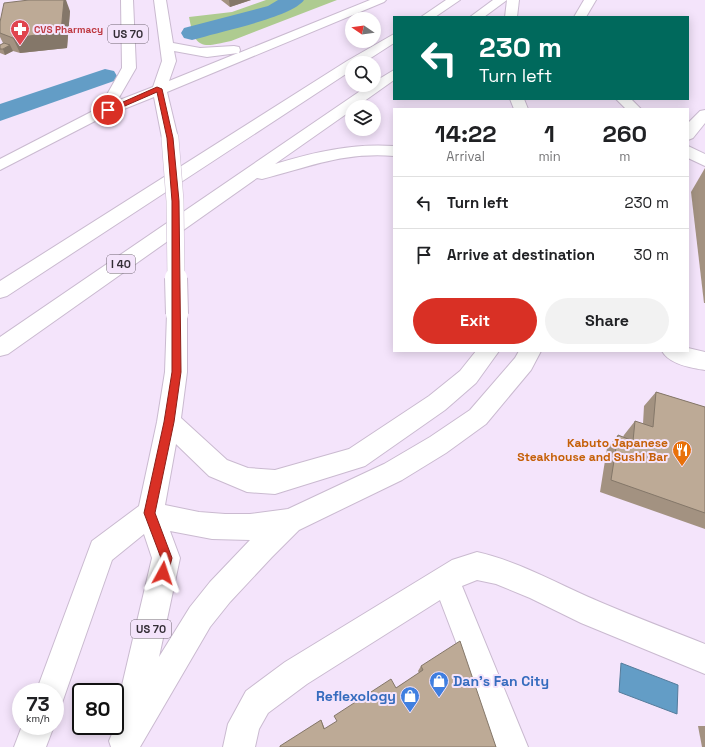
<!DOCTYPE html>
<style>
:root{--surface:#fff;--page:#f2f2f2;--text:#202124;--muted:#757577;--line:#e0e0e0;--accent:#d93025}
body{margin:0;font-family:"Space Grotesk",sans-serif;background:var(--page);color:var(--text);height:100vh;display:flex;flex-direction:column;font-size:15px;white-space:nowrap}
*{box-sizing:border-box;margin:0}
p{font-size:13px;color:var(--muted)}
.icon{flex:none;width:22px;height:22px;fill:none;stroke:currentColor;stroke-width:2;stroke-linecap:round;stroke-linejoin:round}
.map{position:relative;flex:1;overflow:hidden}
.details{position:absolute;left:393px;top:108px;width:296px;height:244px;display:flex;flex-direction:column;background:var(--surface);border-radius:0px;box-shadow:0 2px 10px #0003}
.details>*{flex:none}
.hud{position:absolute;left:393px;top:16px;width:296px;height:84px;border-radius:0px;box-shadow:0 2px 10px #0003;background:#00695c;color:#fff;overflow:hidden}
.needle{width:26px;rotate:283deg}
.controls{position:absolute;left:345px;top:12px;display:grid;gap:8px}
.controls a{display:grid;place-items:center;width:36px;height:36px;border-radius:50%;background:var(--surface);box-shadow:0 2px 10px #0003;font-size:20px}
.speed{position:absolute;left:12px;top:683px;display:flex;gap:8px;font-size:20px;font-weight:700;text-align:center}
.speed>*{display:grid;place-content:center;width:52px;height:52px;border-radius:50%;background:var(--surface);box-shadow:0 2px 10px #0003;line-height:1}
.speed small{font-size:10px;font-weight:400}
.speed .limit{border:2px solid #111;border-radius:6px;background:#fff;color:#111}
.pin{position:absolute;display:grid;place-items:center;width:34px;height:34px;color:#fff;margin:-17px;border:2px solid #fff;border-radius:50%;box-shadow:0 1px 4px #0007}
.me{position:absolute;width:44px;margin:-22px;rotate:5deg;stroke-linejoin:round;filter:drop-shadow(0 0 3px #0008)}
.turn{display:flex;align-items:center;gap:14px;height:84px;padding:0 20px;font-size:18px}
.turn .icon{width:52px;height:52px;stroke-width:2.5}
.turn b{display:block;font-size:28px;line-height:34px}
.eta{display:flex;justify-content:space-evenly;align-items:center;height:68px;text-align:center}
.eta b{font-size:24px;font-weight:700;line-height:28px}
.button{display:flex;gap:8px;margin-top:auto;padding:8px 20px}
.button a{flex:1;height:46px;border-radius:24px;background:var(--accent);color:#fff;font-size:16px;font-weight:700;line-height:46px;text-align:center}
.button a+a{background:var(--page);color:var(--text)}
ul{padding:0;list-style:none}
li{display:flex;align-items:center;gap:12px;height:52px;padding:0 20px;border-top:1px solid var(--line)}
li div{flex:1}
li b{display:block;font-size:15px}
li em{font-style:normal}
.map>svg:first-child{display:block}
.green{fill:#aecb90}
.water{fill:#639dc6;stroke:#557c9b}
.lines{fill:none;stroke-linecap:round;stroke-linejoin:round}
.river{fill:#639dc6;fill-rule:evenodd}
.minor-casing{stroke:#cabad0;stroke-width:2}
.highway-casing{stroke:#cabad0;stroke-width:2}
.minor{fill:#fff;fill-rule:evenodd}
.highway{fill:#fff;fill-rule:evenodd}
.highway-bridge-far1-casing{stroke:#cabad0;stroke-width:18;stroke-linecap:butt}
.highway-bridge-casing{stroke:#cabad0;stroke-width:24;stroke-linecap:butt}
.highway-bridge-far1{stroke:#fff;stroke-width:17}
.highway-bridge{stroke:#fff;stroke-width:22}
.wall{fill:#a39281}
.shaded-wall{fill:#847769}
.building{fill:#bdaa96;stroke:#847769}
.route{fill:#d93025;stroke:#8d1f18}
.labels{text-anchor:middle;stroke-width:4;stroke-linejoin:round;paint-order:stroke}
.far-health-label{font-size:10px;font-weight:bold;fill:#be3a42;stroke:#f4e4fb;text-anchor:start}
.shield{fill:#f4e4fb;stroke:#6e6571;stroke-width:1}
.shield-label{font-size:11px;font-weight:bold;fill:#342e36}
.food-label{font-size:12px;font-weight:bold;fill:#c56008;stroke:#f4e4fb;text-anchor:end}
.near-shop-label{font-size:14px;font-weight:bold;fill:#366cbe;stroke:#f4e4fb;text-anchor:start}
</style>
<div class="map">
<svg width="705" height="747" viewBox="0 0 705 747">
<rect width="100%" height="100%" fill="#f4e4fb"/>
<!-- green -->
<path class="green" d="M 266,0 L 337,0 L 231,41 C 201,48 195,49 189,17 L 232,12 Z"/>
<!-- water -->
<path class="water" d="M 621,663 L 678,685 L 677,714 L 619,692 Z"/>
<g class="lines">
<!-- river -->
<g class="river">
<path d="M 278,0 L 304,0 C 292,17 222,31 200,38 L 192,40 L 184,38 L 181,33 L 184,28 L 268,6 Z"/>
<path d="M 105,69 L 114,71 L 117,76 L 114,81 L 0,121 L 0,104 Z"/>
</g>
<!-- minor casing -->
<g class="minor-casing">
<g id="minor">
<path d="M 584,0 L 596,0 L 586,17 L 574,17 Z"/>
<path d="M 616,99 L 631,99 L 641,109 L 626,109 Z"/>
<path d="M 705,110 L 705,123 L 693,138 L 688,140 L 688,123 L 700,111 Z"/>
<path d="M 688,146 L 705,154 L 705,166 L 688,158 Z"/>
<path d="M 688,348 L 705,352 L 705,370 C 691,368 669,364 662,351 L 688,351 Z"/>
<path d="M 477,552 C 521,562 559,585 600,602 C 635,617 670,630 705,644 L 705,674 L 581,623 L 530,598 L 496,584 L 477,580 L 462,586 L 528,747 L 496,747 L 440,600 L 307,684 L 268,713 L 259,729 L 255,747 L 223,747 L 228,724 L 246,691 L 285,662 L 452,560 Z"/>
</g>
</g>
<!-- highway casing -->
<g class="highway-casing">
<g id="highway">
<path d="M 121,0 L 133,0 L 136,68 L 117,101 L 153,87 L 162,61 L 154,0 L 166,0 L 173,43 L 200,48 L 234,46 L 239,47 L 240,50 L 239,53 L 370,0 L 386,0 L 384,2 L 167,92 L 178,138 L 175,141 L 165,141 L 162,138 L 154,97 L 99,119 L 0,170 L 0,159 L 91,112 L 105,98 L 122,68 ZM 174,51 L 207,57 L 238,53 L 169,81 L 176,61 Z"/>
<path d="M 446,0 L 460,0 L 435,17 L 421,17 Z"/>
<path d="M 493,0 L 507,0 L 484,17 L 470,17 Z"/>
<path d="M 507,0 L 519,0 L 517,17 L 505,17 Z"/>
<path d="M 394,34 L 394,43 L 363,63 L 352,63 L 352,70 L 7,296 L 0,298 L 0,281 L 347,61 Z"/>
<path d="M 394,70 L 394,80 L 356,107 L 352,107 L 352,110 L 275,164 C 314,152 353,143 394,146 L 394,156 C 342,152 310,167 262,179 L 257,178 L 8,354 L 0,356 L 0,337 L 369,85 L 374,85 L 374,82 Z"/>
<path d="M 510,99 L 524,99 L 528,109 L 514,109 Z"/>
<path d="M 177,306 L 184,309 L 187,314 L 187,372 L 181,418 L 227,460 L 248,468 L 275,470 L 349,449 L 429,396 L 460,371 L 476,351 L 499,351 L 476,383 L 445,410 L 365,466 L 275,494 L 247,492 L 209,476 L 176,444 L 165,505 L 199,512 L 225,514 L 250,514 L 288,509 L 384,464 L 430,437 L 470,410 L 515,358 L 519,351 L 541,351 L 531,370 L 486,424 L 446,453 L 402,480 L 299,530 L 272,557 L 230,602 L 210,627 L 140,747 L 111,747 L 109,741 L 115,727 L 115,715 L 152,558 L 144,534 L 112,560 L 62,703 L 55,706 L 55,692 L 36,692 L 92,541 L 139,506 L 157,422 L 165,372 L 167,314 L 170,309 ZM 170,531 L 212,539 L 250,540 L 210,582 L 190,607 L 159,657 L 180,558 Z"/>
<path d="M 22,726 L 54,726 L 46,747 L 14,747 Z"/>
</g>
</g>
<!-- minor -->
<use href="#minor" class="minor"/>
<!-- highway -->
<use href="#highway" class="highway"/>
<!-- highway-bridge-far1 casing -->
<g class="highway-bridge-far1-casing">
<path id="highway-bridge-far1" d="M 170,138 L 175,201 L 176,279"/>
</g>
<!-- highway-bridge casing -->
<g class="highway-bridge-casing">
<path id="highway-bridge" d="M 176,278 L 177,314"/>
</g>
<!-- highway-bridge-far1 -->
<use href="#highway-bridge-far1" class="highway-bridge-far1"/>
<!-- highway-bridge -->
<use href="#highway-bridge" class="highway-bridge"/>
</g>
<!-- wall -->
<g class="wall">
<path d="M 221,0 L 251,0 L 230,7 Z"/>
<path d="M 70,11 L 67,48 L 20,53 L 13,51 L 5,55 L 0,53 L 0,45 L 3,43 L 0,37 L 0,22 Z"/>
<path d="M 705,168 L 705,303 L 704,303 L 691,192 Z"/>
<path d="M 656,392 L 705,407 L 705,529 L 600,492 L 607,448 L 618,435 L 623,437 L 624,435 L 635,421 L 643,424 L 644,406 Z"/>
<path d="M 421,666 L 496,747 L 280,747 L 321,720 L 322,722 L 325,729 L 396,688 L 419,673 L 418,671 Z"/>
<path d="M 698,726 L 705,726 L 705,747 L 702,747 Z"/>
</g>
<!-- shaded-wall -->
<g class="shaded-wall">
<path d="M 64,0 L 66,0 L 70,11 L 67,48 L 20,53 L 13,38 Z"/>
<path d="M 229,0 L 251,0 L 230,7 Z"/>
<path d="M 10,45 L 13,51 L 5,55 L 3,49 Z"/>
</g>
<!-- building -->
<g class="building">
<path d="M 29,0 L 64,0 L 61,32 L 13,38 L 0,33 L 0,22 L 4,3 Z"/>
<path d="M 4,43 L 10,45 L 3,49 L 0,49 L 0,45 Z"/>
<path d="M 656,392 L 705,407 L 705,513 L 611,480 L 618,435 L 633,441 L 635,421 L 653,427 Z"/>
<path d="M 460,641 L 496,747 L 280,747 L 280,746 L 321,720 L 324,729 L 337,721 L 334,716 L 391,679 L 396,688 L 423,670 L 421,666 Z"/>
</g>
<!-- route -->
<path class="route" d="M 157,87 L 162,89 L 173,138 L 179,201 L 181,372 L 174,422 L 155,513 L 172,558 L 167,577 L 163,579 L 159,577 L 157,573 L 161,558 L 144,513 L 164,422 L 172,372 L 172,201 L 167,138 L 157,92 L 111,112 L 105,110 Z"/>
<!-- icons -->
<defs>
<g id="pharmacy-pin" transform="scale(1)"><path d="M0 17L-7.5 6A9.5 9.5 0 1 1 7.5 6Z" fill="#e0444e" stroke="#f4e4fb"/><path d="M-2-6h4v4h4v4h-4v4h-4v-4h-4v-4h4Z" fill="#fff"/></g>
<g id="restaurant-pin" transform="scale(1)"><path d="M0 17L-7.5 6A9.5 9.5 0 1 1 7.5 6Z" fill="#e8710a" stroke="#f4e4fb"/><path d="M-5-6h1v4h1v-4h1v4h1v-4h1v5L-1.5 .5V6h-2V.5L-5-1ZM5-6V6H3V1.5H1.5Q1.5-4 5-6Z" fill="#fff"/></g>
<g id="shop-pin" transform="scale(1)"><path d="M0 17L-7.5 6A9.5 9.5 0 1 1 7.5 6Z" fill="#3f7fe0" stroke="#f4e4fb"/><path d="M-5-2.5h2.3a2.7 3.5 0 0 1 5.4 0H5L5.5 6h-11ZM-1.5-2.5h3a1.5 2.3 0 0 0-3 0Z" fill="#fff"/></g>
</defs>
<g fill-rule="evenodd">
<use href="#pharmacy-pin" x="20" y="29"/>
<use href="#restaurant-pin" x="682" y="450"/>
<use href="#shop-pin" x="439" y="681"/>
<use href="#shop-pin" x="410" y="696"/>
</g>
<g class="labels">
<!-- far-health labels -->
<g class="far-health-label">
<text x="34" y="33">CVS Pharmacy</text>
</g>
<!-- shield labels -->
<g class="shield">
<rect x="108" y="25" width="40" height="18" rx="3"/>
<rect x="107" y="255" width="28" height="18" rx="3"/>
<rect x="131" y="620" width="40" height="18" rx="3"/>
</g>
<g class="shield-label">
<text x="128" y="38">US 70</text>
<text x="121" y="268">I 40</text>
<text x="151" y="633">US 70</text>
</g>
<!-- food labels -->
<g class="food-label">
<text x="668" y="447">Kabuto Japanese<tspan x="668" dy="14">Steakhouse and Sushi Bar</tspan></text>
</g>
<!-- near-shop labels -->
<g class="near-shop-label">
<text x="453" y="686">Dan's Fan City</text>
<text x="396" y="701" text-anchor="end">Reflexology</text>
</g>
</g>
</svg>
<div class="controls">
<a><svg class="needle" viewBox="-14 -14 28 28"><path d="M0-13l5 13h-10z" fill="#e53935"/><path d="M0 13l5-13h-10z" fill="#757577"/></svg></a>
<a><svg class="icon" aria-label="search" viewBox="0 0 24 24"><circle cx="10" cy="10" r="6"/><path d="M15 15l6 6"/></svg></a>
<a><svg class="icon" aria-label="layers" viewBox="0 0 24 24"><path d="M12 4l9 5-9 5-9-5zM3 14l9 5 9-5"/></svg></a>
</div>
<div class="speed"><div>73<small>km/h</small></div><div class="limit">80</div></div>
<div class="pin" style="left:108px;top:110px;background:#d93025"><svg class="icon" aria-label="arrive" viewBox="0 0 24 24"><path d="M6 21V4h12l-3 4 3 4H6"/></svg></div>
<svg class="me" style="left:163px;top:573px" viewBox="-20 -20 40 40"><path d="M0-17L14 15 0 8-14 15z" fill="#d93025" stroke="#fff" stroke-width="4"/></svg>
<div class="hud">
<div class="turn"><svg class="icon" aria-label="left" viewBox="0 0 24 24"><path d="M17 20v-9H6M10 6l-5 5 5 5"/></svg><div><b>230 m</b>Turn left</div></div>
</div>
<section class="details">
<div class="eta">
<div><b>14:22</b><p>Arrival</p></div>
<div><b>1</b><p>min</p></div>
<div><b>260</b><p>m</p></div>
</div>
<ul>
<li><svg class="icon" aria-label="left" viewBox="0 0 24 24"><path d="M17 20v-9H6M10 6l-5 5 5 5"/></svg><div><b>Turn left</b></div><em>230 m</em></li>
<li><svg class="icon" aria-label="arrive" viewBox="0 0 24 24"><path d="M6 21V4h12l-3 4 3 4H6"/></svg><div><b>Arrive at destination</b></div><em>30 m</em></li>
</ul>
<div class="button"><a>Exit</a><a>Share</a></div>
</section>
</div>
